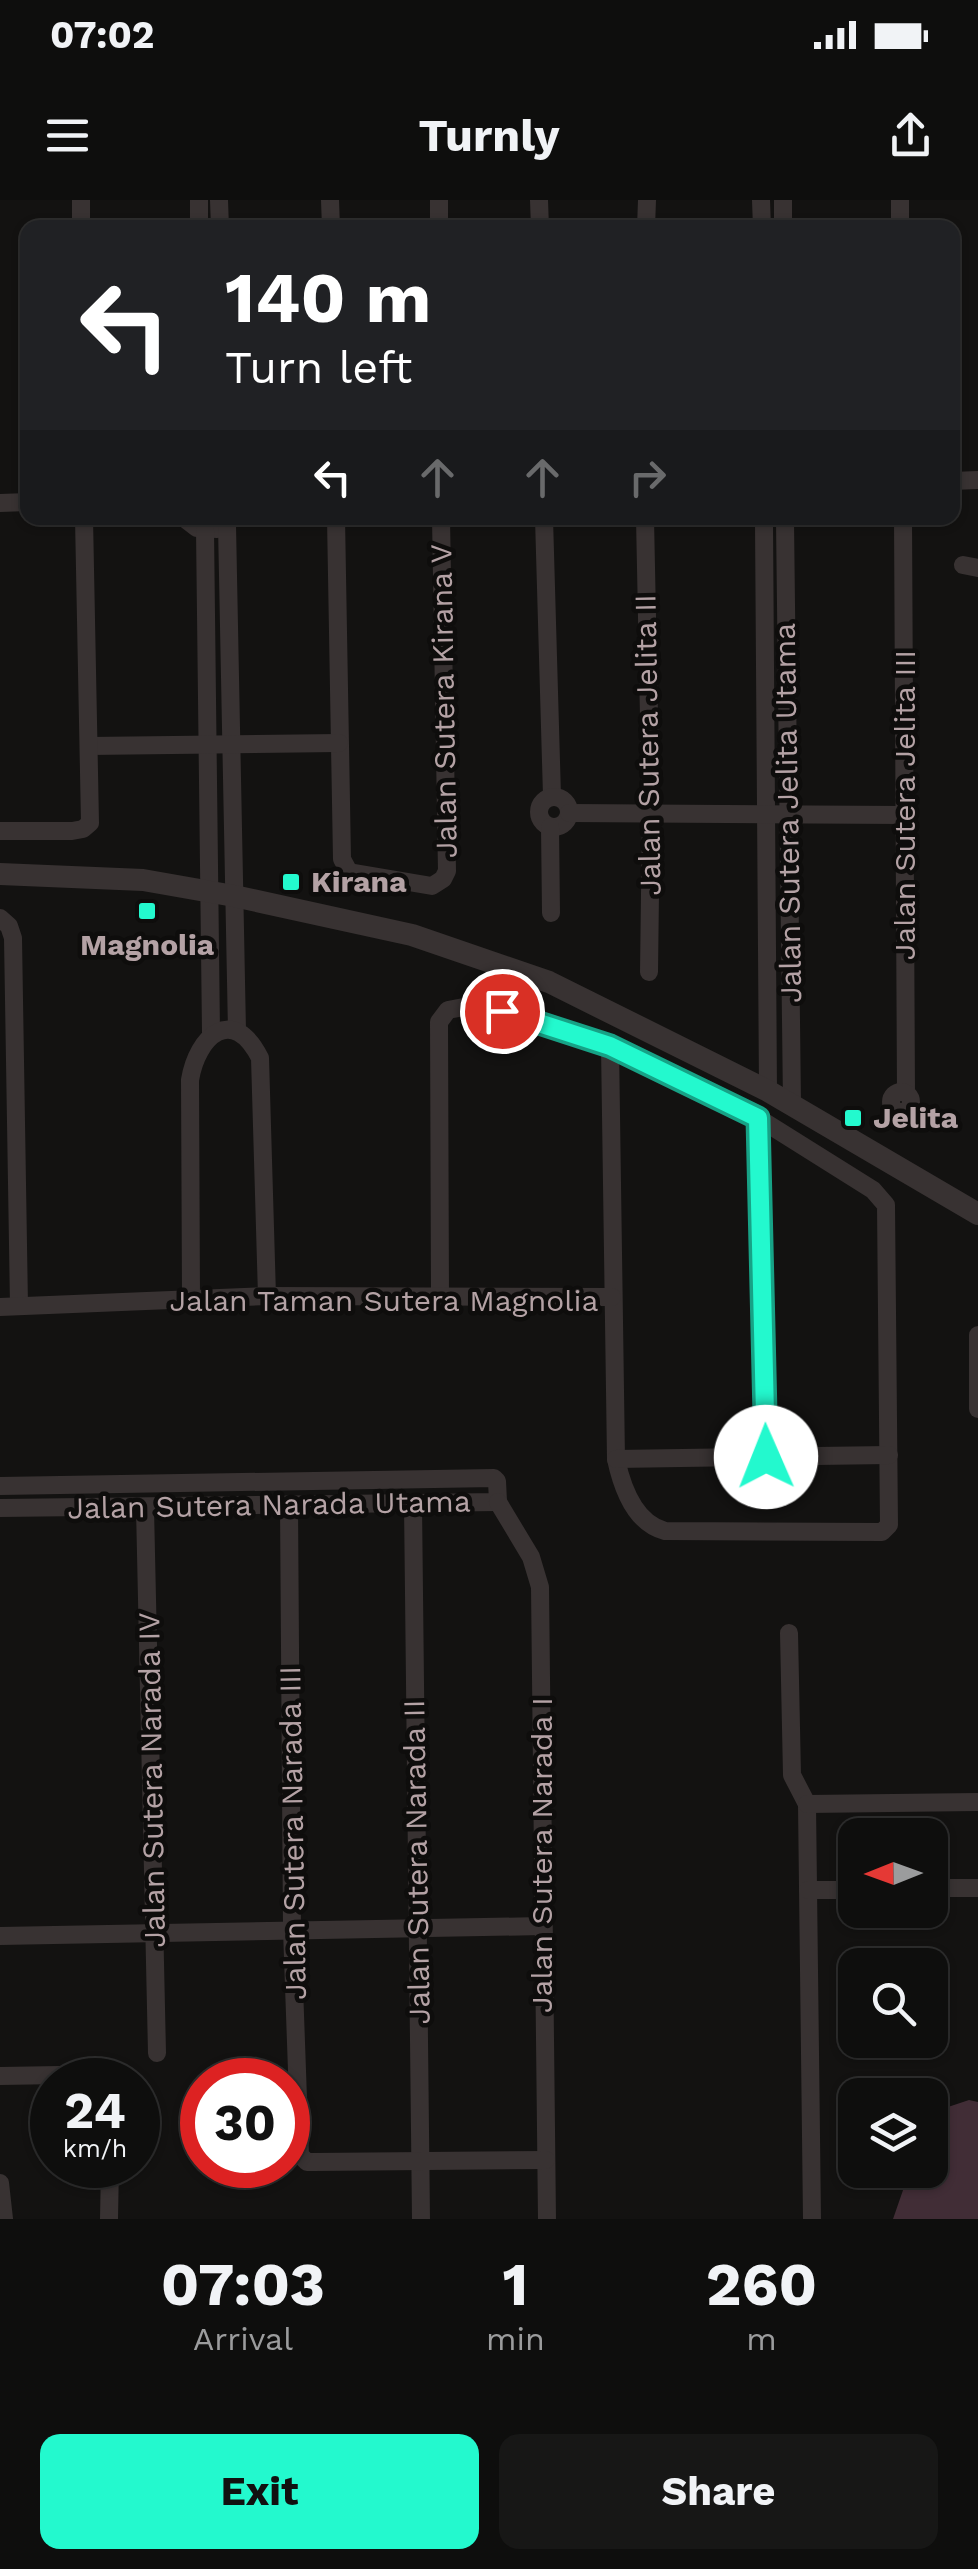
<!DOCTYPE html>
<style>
:root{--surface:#0e0e0d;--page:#171716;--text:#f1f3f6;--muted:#9b9c9d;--line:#2e2e2e;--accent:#23f9ce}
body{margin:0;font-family:"Work Sans",sans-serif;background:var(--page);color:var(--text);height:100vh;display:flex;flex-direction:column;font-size:38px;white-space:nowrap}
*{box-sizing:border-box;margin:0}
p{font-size:32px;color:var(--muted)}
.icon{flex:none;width:55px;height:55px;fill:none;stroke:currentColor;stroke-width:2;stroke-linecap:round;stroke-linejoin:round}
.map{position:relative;height:2019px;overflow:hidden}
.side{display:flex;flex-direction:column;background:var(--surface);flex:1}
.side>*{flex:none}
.top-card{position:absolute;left:20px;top:20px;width:940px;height:305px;border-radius:20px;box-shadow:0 2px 8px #0004,0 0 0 2px var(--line);background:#202124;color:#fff;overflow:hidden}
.needle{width:65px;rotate:269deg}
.tools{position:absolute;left:838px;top:1618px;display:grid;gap:20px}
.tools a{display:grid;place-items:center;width:110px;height:110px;border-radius:20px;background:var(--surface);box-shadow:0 2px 8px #0004,0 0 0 2px var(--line);font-size:50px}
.speed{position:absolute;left:30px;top:1858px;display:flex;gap:20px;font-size:50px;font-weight:700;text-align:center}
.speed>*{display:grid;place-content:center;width:130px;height:130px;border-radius:50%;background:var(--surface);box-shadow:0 2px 8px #0004,0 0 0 2px var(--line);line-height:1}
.speed small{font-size:25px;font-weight:400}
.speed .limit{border:15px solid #d22;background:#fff;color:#111}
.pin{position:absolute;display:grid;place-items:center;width:85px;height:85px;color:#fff;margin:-42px;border:5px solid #fff;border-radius:50%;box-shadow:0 2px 10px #0007}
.me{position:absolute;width:110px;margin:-55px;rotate:359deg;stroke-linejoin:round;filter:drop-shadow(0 0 8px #0008)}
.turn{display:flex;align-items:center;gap:35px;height:210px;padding:0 40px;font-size:45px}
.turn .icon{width:130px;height:130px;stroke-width:2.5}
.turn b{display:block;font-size:70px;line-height:85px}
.lanes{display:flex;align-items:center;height:95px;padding:0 40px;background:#0003;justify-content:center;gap:50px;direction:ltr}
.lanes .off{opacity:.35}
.eta{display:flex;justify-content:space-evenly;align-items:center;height:170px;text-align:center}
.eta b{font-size:60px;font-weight:700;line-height:70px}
.cta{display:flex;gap:20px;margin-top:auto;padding:20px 40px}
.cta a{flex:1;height:115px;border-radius:20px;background:var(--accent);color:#111;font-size:40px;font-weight:700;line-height:115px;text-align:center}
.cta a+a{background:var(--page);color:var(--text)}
.status{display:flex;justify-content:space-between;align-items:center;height:70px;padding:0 50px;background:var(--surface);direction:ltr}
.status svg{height:28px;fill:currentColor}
header{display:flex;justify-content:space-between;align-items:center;height:130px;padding:0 40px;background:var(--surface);font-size:45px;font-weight:700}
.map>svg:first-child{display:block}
.water{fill:#412d36}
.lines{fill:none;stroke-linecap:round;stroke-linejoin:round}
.minor{stroke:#383232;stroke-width:18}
.tertiary{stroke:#383232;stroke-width:22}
.route-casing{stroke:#17a286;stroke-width:25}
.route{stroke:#23f9ce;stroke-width:18}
.poi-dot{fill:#23f9ce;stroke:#0e0d0c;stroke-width:4}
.labels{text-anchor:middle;stroke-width:9;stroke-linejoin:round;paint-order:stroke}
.street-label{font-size:30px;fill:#b4a2a5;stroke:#0e0d0c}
.poi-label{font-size:30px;font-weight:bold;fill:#b4a2a5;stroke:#0e0d0c;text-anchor:start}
</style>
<div class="status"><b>07:02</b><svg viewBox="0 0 49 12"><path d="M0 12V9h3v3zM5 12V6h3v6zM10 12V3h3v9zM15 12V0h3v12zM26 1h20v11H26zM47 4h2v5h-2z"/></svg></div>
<header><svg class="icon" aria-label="menu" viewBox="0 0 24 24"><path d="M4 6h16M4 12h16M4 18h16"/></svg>Turnly<svg class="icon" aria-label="share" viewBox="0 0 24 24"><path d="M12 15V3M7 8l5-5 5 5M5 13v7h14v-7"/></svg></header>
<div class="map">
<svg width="978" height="2019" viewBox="0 0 978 2019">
<rect width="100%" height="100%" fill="#131211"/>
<!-- water -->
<path class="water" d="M 969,1900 L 978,1902 L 978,2019 L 893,2019 L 910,1970 L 930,1970 L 930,1913 Z"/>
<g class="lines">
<!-- minor -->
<g class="minor">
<path d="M 81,0 L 81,28"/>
<path d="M 199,0 L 199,28"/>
<path d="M 219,0 L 220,28"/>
<path d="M 330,0 L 331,28"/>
<path d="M 439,0 L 439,28"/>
<path d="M 539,0 L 540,28"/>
<path d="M 761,0 L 762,28"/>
<path d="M 783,0 L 783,28"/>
<path d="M 900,0 L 900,28"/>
<path d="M 646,28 L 647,0"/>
<path d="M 952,281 L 978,280"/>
<path d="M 0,303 L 28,302"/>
<path d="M 184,318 L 197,328 L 217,329"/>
<path d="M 336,318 L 342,659 L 349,672 L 432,686 L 443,679 L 447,671 L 441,318"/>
<path d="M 544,318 L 552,596"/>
<path d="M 645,318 L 651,615 L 649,772"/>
<path d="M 903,318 L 906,893"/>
<path d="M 785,321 L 792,904"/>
<path d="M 764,323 L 768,891"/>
<path d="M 227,325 L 237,831"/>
<path d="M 205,330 L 211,833"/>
<path d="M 963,365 L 978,368"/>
<path d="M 89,546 L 339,543"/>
<circle cx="554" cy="612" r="15"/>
<path d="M 569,613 L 906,615"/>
<path d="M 550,627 L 551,713"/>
<path d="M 0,631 L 72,631 L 83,629 L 90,623 L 84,318"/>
<path d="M 0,718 L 9,726 L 13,738 L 19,1106"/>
<circle cx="901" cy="902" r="10"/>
<path d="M 758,918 L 766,1257"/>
<path d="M 440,1095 L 439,822 L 448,810 L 474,805 L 502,811 L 610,846 L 758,918 L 873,990 L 886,1005 L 889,1325 L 882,1332 L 665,1331 C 634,1323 622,1287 616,1259 L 610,846"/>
<path d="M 191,1098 L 190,880 C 197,836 233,804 260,858 L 267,1096"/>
<path d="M 0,1107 L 267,1096 L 612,1097"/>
<path d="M 978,1135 L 978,1209"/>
<path d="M 616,1259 L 889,1255"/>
<path d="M 0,1286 L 494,1278 L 497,1281 L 498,1302 L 0,1308"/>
<path d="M 498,1302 L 531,1357 L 540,1387 L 547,2019"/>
<path d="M 413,1304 L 421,2019"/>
<path d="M 289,1306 L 292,1730 L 300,1955 L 307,1962 L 313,1962 L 546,1960"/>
<path d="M 145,1308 L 157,1853"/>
<path d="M 789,1433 L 792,1575 L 807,1604 L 812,2019"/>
<path d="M 807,1604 L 978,1602"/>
<path d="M 930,1688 L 978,1688"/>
<path d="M 808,1690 L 855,1690"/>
<path d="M 0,1736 L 542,1726"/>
<path d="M 0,1876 L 61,1875"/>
<path d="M 0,1983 L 4,2019"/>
<path d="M 109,2019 L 110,1965"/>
</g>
<!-- tertiary -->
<path class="tertiary" d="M 0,674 L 143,680 L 234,696 L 412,735 L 549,782 L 768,891 L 978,1014"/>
</g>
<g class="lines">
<!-- route casing -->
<g class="route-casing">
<path id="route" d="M 502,811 L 610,846 L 758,918 L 766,1257"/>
</g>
<!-- route -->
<use href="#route" class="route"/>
</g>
<!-- markers -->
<g class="poi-dot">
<rect x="281" y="672" width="20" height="20" rx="5"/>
<rect x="137" y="701" width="20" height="20" rx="5"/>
<rect x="843" y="908" width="20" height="20" rx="5"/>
</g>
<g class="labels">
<!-- street labels -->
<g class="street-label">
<text transform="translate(444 501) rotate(-91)" y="10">Jalan Sutera Kirana V</text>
<text transform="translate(648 545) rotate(-91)" y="10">Jalan Sutera Jelita II</text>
<text transform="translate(905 605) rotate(-90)" y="10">Jalan Sutera Jelita III</text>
<text transform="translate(788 613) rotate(-91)" y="10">Jalan Sutera Jelita Utama</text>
<text x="384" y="1111">Jalan Taman Sutera Magnolia</text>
<text transform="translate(269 1305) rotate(-1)" y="10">Jalan Sutera Narada Utama</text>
<text transform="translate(152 1580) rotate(-91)" y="10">Jalan Sutera Narada IV</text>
<text transform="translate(293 1633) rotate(-91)" y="10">Jalan Sutera Narada III</text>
<text transform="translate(542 1655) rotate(-90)" y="10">Jalan Sutera Narada I</text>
<text transform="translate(417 1662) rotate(-91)" y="10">Jalan Sutera Narada II</text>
</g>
<!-- poi labels -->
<g class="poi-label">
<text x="311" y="692">Kirana</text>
<text x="147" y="755" text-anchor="middle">Magnolia</text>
<text x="873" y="928">Jelita</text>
</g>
</g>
</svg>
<div class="tools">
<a><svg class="needle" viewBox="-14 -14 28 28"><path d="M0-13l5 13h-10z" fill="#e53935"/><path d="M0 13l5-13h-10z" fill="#9b9c9d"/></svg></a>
<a><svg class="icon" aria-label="search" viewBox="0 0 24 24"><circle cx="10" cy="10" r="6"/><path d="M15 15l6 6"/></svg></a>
<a><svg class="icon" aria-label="layers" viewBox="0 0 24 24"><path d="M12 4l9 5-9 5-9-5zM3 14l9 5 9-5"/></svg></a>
</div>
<div class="speed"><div>24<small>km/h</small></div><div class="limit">30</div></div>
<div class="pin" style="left:502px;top:811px;background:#d93025"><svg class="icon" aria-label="arrive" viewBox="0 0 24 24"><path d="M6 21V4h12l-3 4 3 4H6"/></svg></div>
<svg class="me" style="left:766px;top:1257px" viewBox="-20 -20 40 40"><circle r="19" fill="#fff"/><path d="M0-13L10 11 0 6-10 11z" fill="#23f9ce"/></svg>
<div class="top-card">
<div class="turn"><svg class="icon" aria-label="left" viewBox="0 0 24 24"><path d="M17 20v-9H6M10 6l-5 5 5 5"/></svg><div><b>140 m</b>Turn left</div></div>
<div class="lanes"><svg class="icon" aria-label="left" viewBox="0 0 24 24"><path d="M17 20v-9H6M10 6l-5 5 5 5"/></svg><svg class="icon off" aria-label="ahead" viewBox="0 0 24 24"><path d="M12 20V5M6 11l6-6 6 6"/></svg><svg class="icon off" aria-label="ahead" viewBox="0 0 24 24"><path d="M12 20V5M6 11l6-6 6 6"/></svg><svg class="icon off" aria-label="right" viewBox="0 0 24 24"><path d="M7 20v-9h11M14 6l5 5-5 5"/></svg></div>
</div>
</div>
<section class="side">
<div class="eta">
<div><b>07:03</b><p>Arrival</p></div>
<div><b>1</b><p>min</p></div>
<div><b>260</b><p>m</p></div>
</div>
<div class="cta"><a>Exit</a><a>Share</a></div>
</section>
